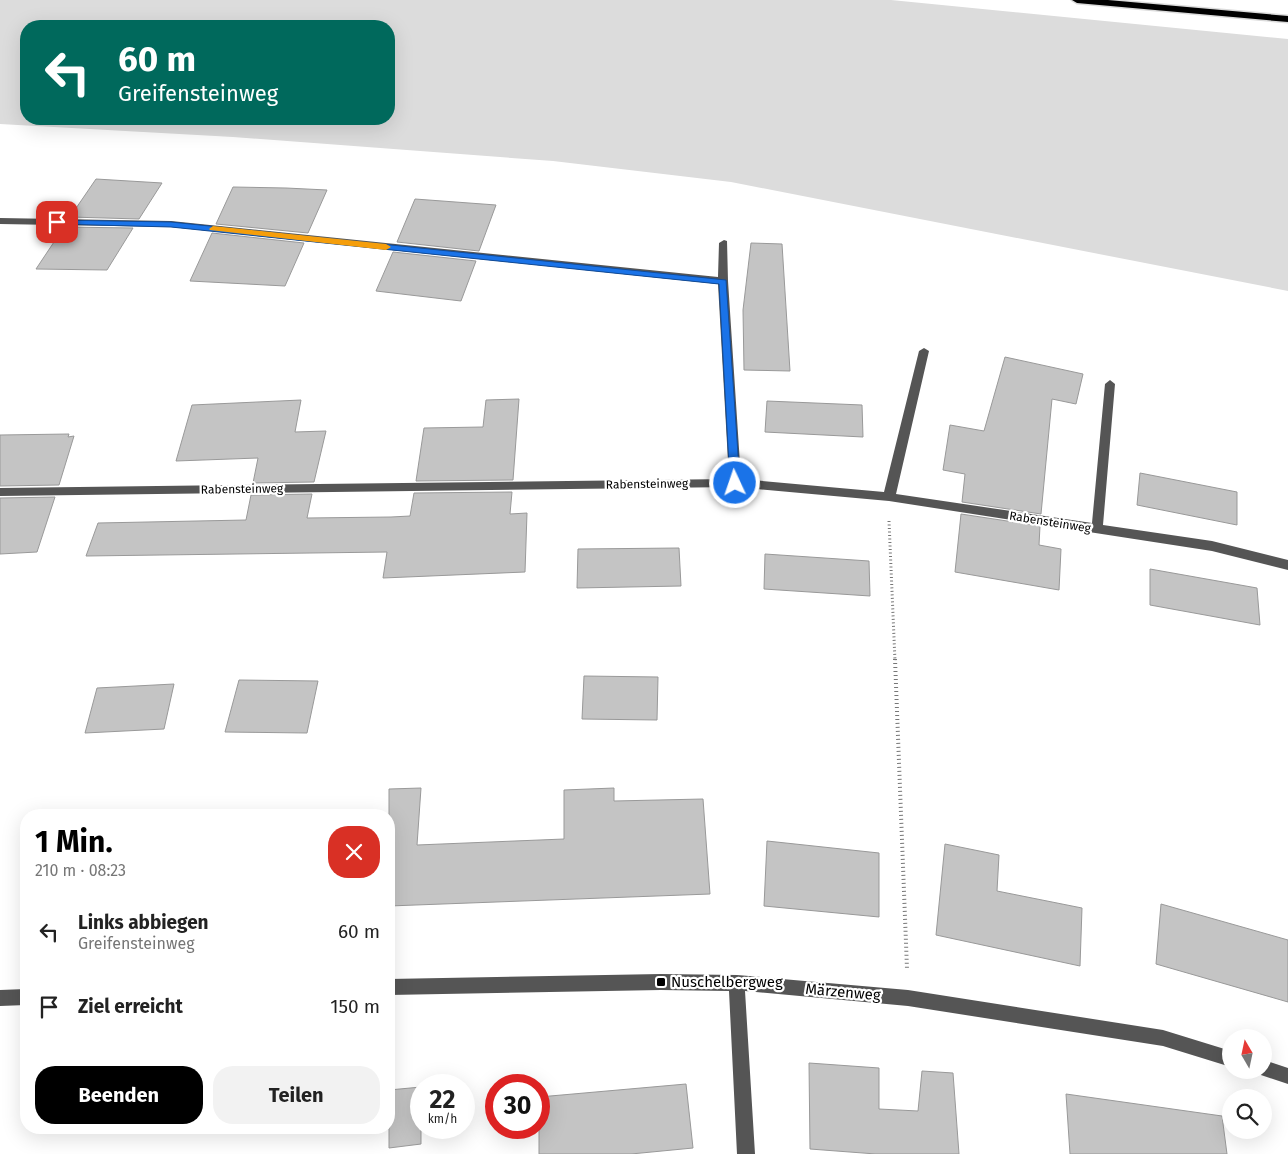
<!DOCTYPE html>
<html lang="de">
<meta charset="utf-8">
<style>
:root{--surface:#fff;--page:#f2f2f2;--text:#222;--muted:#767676;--accent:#000}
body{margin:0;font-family:"Fira Sans",sans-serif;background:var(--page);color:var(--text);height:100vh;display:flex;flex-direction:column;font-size:19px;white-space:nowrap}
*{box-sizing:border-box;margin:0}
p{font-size:16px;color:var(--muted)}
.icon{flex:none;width:28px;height:28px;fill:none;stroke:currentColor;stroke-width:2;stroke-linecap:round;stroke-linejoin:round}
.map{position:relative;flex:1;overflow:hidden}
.side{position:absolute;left:20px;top:809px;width:375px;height:325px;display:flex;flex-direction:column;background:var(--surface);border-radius:20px;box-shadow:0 5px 20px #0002}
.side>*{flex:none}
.guide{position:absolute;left:20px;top:20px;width:375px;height:105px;border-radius:20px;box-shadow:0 5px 20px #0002;background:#00695c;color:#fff;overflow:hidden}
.needle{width:32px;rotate:351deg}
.buttons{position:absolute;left:1222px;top:1029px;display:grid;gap:10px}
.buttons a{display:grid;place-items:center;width:50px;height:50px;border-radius:50%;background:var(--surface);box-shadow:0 5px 20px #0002;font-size:25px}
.speed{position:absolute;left:410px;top:1074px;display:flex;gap:10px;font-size:25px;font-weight:700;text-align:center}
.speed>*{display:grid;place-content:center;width:65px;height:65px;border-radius:50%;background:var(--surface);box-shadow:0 5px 20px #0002;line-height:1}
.speed small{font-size:12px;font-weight:400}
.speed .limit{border:8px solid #d22;background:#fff;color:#111}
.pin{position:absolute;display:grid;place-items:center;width:42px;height:42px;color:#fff;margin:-21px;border-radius:10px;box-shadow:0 2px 8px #0006}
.me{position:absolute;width:55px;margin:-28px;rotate:357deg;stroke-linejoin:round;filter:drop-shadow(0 0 4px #0008)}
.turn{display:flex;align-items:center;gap:18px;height:105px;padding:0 15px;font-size:22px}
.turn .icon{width:65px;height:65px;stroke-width:2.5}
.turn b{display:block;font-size:35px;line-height:42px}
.round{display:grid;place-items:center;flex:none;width:52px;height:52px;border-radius:20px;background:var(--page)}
.summary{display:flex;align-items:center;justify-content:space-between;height:85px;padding:0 15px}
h1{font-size:30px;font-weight:700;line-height:38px;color:var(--accent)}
.action{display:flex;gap:10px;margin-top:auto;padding:10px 15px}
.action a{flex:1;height:58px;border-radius:20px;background:var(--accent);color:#fff;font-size:20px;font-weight:700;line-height:58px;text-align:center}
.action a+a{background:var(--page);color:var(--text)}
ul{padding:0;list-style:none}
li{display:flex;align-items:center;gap:15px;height:75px;padding:0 15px}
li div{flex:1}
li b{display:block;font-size:19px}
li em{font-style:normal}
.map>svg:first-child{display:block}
.green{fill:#dcdcdc;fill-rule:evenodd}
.building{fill:#c4c4c4;stroke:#999}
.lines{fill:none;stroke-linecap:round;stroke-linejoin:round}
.highway-casing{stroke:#dbdbdb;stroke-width:3}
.path-far1{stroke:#777;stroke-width:3;stroke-dasharray:1 2.5;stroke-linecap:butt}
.path{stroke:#777;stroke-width:4;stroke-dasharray:1 3;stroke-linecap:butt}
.minor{fill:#555;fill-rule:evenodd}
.highway{fill:#000;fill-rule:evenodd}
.route{fill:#1a73e8;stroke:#114b97}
.slow{fill:#f59e0b}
.poi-dot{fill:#000;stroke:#fff;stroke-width:2}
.labels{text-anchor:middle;stroke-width:4.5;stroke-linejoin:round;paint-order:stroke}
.street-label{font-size:12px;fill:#000;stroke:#fff}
.near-poi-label{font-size:15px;fill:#000;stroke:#fff;text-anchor:start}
.near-street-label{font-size:15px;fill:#000;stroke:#fff}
</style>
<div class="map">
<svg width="1288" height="1154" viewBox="0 0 1288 1154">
<rect width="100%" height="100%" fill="#fff"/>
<!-- green -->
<path class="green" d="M 0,0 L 891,0 L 1288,39 L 1288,291 L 731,182 L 553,161 L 233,137 L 0,124 ZM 26,26 L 389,26 L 389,119 L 26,119 Z"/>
<!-- building -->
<g class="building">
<path d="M 96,179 L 162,183 L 139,219 L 70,217 Z"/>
<path d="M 233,187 L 286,188 L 327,190 L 308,233 L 216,224 Z"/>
<path d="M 415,199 L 496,205 L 479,251 L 397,242 Z"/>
<path d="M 64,227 L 133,228 L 107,270 L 36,269 Z"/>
<path d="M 212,233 L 304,243 L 285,286 L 190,281 Z"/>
<path d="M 751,243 L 782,244 L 790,371 L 744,370 L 743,310 Z"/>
<path d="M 393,252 L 476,261 L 461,301 L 376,291 Z"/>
<path d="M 1005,357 L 1083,374 L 1076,404 L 1052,399 L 1041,514 L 962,502 L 965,474 L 943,470 L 950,425 L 984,431 Z"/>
<path d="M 519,399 L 513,480 L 416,481 L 424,428 L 483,427 L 486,400 Z"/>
<path d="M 301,400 L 295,432 L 326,431 L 314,482 L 253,483 L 258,458 L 176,461 L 192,405 Z"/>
<path d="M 767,401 L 862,405 L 863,437 L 765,432 Z"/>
<path d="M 69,434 L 68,437 L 74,436 L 59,485 L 0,486 L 0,435 Z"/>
<path d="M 1140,473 L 1237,492 L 1237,525 L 1137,505 Z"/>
<path d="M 512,492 L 510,514 L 527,513 L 525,572 L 383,578 L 387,552 L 86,556 L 98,523 L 246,520 L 251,495 L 312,494 L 307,518 L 391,517 L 410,516 L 414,493 Z"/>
<path d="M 55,497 L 37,552 L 0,554 L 0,498 Z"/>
<path d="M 961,514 L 1040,526 L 1039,545 L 1061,549 L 1059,590 L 955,572 Z"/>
<path d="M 679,548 L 681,586 L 577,588 L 578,549 Z"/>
<path d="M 765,554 L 869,561 L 870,596 L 764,589 Z"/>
<path d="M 1150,569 L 1257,588 L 1260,625 L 1150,605 Z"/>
<path d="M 584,676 L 658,677 L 657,720 L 582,719 Z"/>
<path d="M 239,680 L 318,681 L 307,733 L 225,732 Z"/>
<path d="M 174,684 L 164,729 L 85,733 L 97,688 Z"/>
<path d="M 421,788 L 417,845 L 564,839 L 564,790 L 614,788 L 614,801 L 703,799 L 710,894 L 389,906 L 389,789 Z"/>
<path d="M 767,841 L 879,853 L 879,917 L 764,906 Z"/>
<path d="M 945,844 L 999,855 L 997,891 L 1082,908 L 1080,966 L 936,935 Z"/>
<path d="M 1161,904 L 1288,940 L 1288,1002 L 1156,964 Z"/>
<path d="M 809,1063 L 879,1068 L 879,1109 L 918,1111 L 922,1071 L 953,1073 L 959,1154 L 876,1154 L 810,1149 Z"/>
<path d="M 686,1084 L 693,1148 L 631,1154 L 539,1154 L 539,1097 Z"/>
<path d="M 421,1087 L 421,1144 L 389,1148 L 389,1090 Z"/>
<path d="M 1066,1094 L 1222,1116 L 1227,1154 L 1070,1154 Z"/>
</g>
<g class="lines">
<!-- highway casing -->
<g class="highway-casing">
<path id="highway" d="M 1072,0 L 1108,0 L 1288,16 L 1288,22 L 1077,3 Z"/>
</g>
<!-- path-far1 -->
<path class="path-far1" d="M 889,521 L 895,661"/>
<!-- path -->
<path class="path" d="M 895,659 L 907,969"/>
<!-- minor -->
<g class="minor">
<path d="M 0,218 L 171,221 L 718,277 L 719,243 L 724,240 L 727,241 L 728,281 L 741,479 L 884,492 L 919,351 L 924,348 L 929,351 L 896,494 L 1092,523 L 1105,384 L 1110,380 L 1115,384 L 1103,525 L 1212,541 L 1288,560 L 1288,570 L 1212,551 L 889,501 L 735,487 L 0,496 L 0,488 L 729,479 L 718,284 L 171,227 L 0,224 Z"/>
<path d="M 661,974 L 737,975 L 908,990 L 1163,1030 L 1231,1051 L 1231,1067 L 1163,1046 L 908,1006 L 745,991 L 755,1154 L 737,1154 L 729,991 L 661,990 L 389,995 L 389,979 Z"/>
<path d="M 26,989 L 26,1005 L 0,1006 L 0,990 Z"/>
<path d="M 1264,1060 L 1288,1068 L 1288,1084 L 1258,1074 L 1257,1070 L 1264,1070 Z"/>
</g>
<!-- highway -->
<use href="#highway" class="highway"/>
</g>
<!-- route -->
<path class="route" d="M 54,220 L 171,222 L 726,280 L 740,483 L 735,487 L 730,483 L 719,284 L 171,227 L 57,224 L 54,224 Z"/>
<!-- slow -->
<path class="slow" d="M 213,226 L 386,244 L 391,247 L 386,250 L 210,230 L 209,229 Z"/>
<!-- markers -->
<rect class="poi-dot" x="656" y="977" width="10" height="10" rx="2.5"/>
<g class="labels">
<!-- street labels -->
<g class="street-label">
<text transform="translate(647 484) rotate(-1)" y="4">Rabensteinweg</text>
<text transform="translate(242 489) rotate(-1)" y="4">Rabensteinweg</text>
<text transform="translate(1050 522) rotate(9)" y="4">Rabensteinweg</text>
</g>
<!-- near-poi labels -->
<g class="near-poi-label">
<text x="671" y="987">Nuschelbergweg</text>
</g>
<!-- near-street labels -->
<g class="near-street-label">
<text transform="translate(843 992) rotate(5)" y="5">Märzenweg</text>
</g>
</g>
</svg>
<div class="buttons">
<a><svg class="needle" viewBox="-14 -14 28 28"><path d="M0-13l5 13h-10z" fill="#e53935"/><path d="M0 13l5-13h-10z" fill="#767676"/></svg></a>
<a><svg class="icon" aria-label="search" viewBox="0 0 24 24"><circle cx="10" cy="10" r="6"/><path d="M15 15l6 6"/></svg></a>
</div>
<div class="speed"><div>22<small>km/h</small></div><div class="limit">30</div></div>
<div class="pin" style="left:57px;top:222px;background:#d93025"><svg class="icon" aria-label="arrive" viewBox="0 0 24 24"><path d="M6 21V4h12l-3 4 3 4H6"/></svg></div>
<svg class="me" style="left:735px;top:483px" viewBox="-20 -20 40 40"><circle r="17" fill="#1a73e8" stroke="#fff" stroke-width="3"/><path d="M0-11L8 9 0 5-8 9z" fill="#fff"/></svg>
<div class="guide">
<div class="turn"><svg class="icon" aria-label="left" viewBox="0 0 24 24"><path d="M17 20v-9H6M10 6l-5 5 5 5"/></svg><div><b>60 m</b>Greifensteinweg</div></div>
</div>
<section class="side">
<div class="summary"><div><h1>1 Min.</h1><p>210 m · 08:23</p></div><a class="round" style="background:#d93025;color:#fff"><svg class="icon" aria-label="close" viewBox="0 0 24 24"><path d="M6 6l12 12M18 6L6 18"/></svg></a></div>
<ul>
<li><svg class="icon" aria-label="left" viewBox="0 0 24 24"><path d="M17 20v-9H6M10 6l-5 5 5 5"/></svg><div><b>Links abbiegen</b><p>Greifensteinweg</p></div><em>60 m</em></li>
<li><svg class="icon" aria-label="arrive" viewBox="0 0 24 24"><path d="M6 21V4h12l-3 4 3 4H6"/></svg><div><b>Ziel erreicht</b></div><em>150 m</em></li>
</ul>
<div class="action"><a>Beenden</a><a>Teilen</a></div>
</section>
</div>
